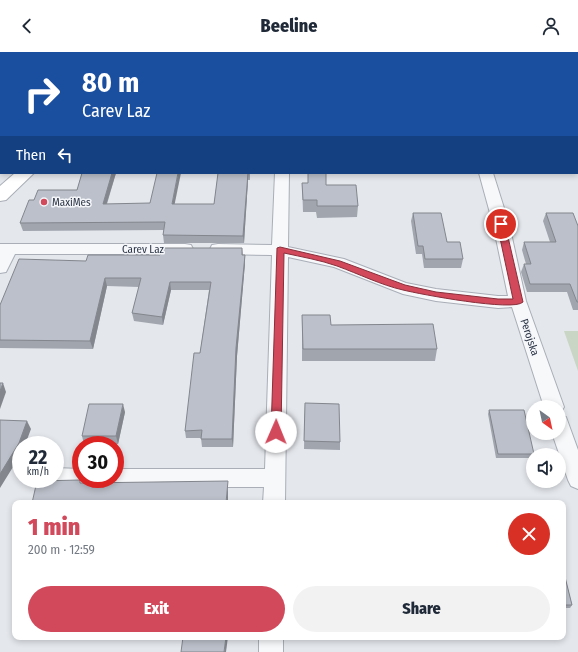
<!DOCTYPE html>
<meta charset="utf-8">
<style>
:root{--surface:#fff;--page:#f2f2f3;--text:#1f2937;--muted:#747a83;--accent:#d1495b}
body{margin:0;font-family:"Fira Sans Condensed",sans-serif;background:var(--page);color:var(--text);height:100vh;display:flex;flex-direction:column;font-size:15px;white-space:nowrap}
*{box-sizing:border-box;margin:0}
p{font-size:13px;color:var(--muted)}
.icon{flex:none;width:22px;height:22px;fill:none;stroke:currentColor;stroke-width:2;stroke-linecap:round;stroke-linejoin:round}
.map{position:relative;flex:1;overflow:hidden}
.side{position:absolute;left:12px;top:448px;width:554px;height:140px;display:flex;flex-direction:column;background:var(--surface);border-radius:8px;box-shadow:0 2px 6px #0003}
.side>*{flex:none}
.banner{position:absolute;left:0px;top:0px;width:578px;height:122px;box-shadow:0 2px 6px #0003;background:#1a4fa0;color:#fff;overflow:hidden}
.needle{width:26px;rotate:147deg}
.buttons{position:absolute;left:526px;top:348px;display:grid;gap:8px}
.buttons a{display:grid;place-items:center;width:40px;height:40px;border-radius:50%;background:var(--surface);box-shadow:0 2px 6px #0003;font-size:20px}
.speed{position:absolute;left:12px;top:384px;display:flex;gap:8px;font-size:20px;font-weight:700;text-align:center}
.speed>*{display:grid;place-content:center;width:52px;height:52px;border-radius:50%;background:var(--surface);box-shadow:0 2px 6px #0003;line-height:1}
.speed small{font-size:10px;font-weight:400}
.speed .limit{border:6px solid #d22;background:#fff;color:#111}
.pin{position:absolute;display:grid;place-items:center;width:34px;height:34px;color:#fff;margin:-17px;border:2px solid #fff;border-radius:50%;box-shadow:0 1px 4px #0007}
.me{position:absolute;width:44px;margin:-22px;rotate:1deg;stroke-linejoin:round;filter:drop-shadow(0 0 3px #0008)}
.turn{display:flex;align-items:center;gap:14px;height:84px;padding:0 16px;font-size:18px}
.turn .icon{width:52px;height:52px;stroke-width:2.5}
.turn b{display:block;font-size:28px;line-height:34px}
.then{display:flex;align-items:center;height:38px;padding:0 16px;background:#0003;gap:8px;font-size:15px}
.round{display:grid;place-items:center;flex:none;width:42px;height:42px;border-radius:21px;background:var(--page)}
.headline{display:flex;align-items:center;justify-content:space-between;height:68px;padding:0 16px}
h1{font-size:24px;font-weight:800;line-height:30px;color:var(--accent)}
.button{display:flex;gap:8px;margin-top:auto;padding:8px 16px}
.button a{flex:1;height:46px;border-radius:24px;background:var(--accent);color:#fff;font-size:16px;font-weight:800;line-height:46px;text-align:center}
.button a+a{background:var(--page);color:var(--text)}
header{display:flex;justify-content:space-between;align-items:center;height:52px;padding:0 16px;background:var(--surface);font-size:18px;font-weight:800}
.map>svg:first-child{display:block}
.green{fill:#c9d6c5}
.lines{fill:none;stroke-linecap:round;stroke-linejoin:round}
.street-casing{stroke:#a9aeb7;stroke-width:2}
.secondary-casing{stroke:#a9aeb7;stroke-width:2}
.street{fill:#f7f8fa;fill-rule:evenodd}
.secondary{fill:#fff;fill-rule:evenodd}
.wall{fill:#a1a5ae}
.shaded-wall{fill:#83868d}
.building{fill:#bbc0ca;stroke:#83868d}
.route{fill:#d1495b;stroke:#882f3b}
.poi-dot{fill:#d1495b;stroke:#f4f6f9;stroke-width:1.5}
.labels{text-anchor:middle;stroke-width:3;stroke-linejoin:round;paint-order:stroke}
.poi-label{font-size:11px;fill:#2b3445;stroke:#f4f6f9;text-anchor:start}
.street-label{font-size:11px;fill:#2b3445;stroke:#f4f6f9}
</style>
<header><svg class="icon" aria-label="back" viewBox="0 0 24 24"><path d="M15 5l-7 7 7 7"/></svg>Beeline<svg class="icon" aria-label="person" viewBox="0 0 24 24"><circle cx="12" cy="8" r="4"/><path d="M4 21q1-7 8-7t8 7"/></svg></header>
<div class="map">
<svg width="578" height="600" viewBox="0 0 578 600">
<rect width="100%" height="100%" fill="#e4e7ec"/>
<!-- green -->
<path class="green" d="M 564,279 L 578,279 L 578,319 Z"/>
<g class="lines">
<!-- street casing -->
<g class="street-casing">
<g id="street">
<rect x="279" y="0" width="12" height="1"/>
<rect x="447" y="0" width="12" height="1"/>
<path d="M 275,121 L 289,121 L 288,195 L 344,207 L 406,231 L 436,237 L 498,244 L 508,244 L 493,172 L 479,121 L 493,121 L 509,172 L 526,249 L 564,355 L 561,360 L 559,361 L 559,355 L 544,355 L 512,255 L 498,256 L 436,249 L 403,242 L 334,215 L 288,205 L 285,451 L 263,451 L 264,435 L 115,435 L 108,432 L 105,427 L 115,427 L 115,417 L 265,417 L 272,203 L 218,202 L 212,201 L 210,197 L 212,193 L 218,192 L 272,193 Z"/>
<path d="M 0,192 L 185,192 L 191,193 L 193,197 L 191,201 L 185,202 L 15,202 L 6,220 L 0,221 Z"/>
<path d="M 559,363 L 566,365 L 578,398 L 578,437 L 571,434 L 568,428 L 552,381 L 559,381 Z"/>
<path d="M 55,416 L 81,417 L 81,427 L 91,427 L 88,432 C 76,437 60,436 48,431 L 46,427 L 55,427 Z"/>
<rect x="259" y="585" width="24" height="15"/>
</g>
</g>
<!-- secondary casing -->
<g class="secondary-casing">
<path id="secondary" d="M 15,121 L 34,121 L 6,148 L 0,149 L 0,134 Z"/>
</g>
<!-- street -->
<use href="#street" class="street"/>
<!-- secondary -->
<use href="#secondary" class="secondary"/>
</g>
<!-- wall -->
<g class="wall">
<path d="M 1,6 L 1,47 L 0,46 L 0,7 Z"/>
<rect x="577" y="87" width="1" height="25"/>
<path d="M 82,121 L 116,121 L 107,152 L 214,152 L 218,121 L 250,121 L 250,128 L 248,128 L 244,191 L 164,191 L 163,183 L 164,178 L 23,179 L 20,171 L 34,148 L 77,138 Z"/>
<path d="M 302,131 L 326,133 L 358,154 L 357,165 L 317,166 L 316,160 L 303,160 Z"/>
<path d="M 413,161 L 447,190 L 463,207 L 461,216 L 424,216 L 422,202 L 416,202 L 411,169 Z"/>
<path d="M 546,161 L 578,174 L 578,258 L 573,258 L 567,240 L 527,240 L 521,220 L 524,212 L 526,212 L 522,198 L 524,190 L 550,190 L 543,169 Z"/>
<path d="M 242,196 L 243,203 L 245,203 L 245,211 L 237,304 L 233,395 L 202,395 L 201,386 L 186,386 L 185,379 L 200,301 L 209,238 L 171,238 L 163,273 L 134,269 L 132,261 L 139,235 L 107,234 L 93,297 L 0,296 L 0,253 L 86,209 Z"/>
<path d="M 302,263 L 331,273 L 437,297 L 435,309 L 302,309 Z"/>
<path d="M 305,351 L 340,390 L 340,398 L 304,397 Z"/>
<path d="M 489,358 L 534,402 L 533,403 L 532,406 L 496,406 L 488,362 Z"/>
<path d="M 125,360 L 118,392 L 84,392 L 82,384 Z"/>
<path d="M 563,517 L 572,553 L 570,556 L 563,556 Z"/>
</g>
<!-- shaded-wall -->
<g class="shaded-wall">
<path d="M 105,0 L 115,0 L 114,1 L 105,1 Z"/>
<path d="M 1,101 L 1,116 L 0,117 L 0,102 Z"/>
<path d="M 112,121 L 116,121 L 104,160 L 103,152 Z"/>
<path d="M 178,121 L 181,121 L 173,160 L 172,152 Z"/>
<path d="M 248,121 L 248,128 L 244,191 L 243,184 Z"/>
<path d="M 245,203 L 245,211 L 237,304 L 233,395 L 232,387 L 236,296 Z"/>
<path d="M 105,226 L 107,234 L 93,297 L 90,289 Z"/>
<path d="M 170,230 L 171,238 L 163,273 L 162,265 Z"/>
<path d="M 3,331 L 6,340 L 0,357 L 0,339 Z"/>
<path d="M 123,352 L 125,360 L 118,392 L 116,384 Z"/>
<path d="M 27,369 L 31,377 L 25,393 L 21,393 L 21,402 L 0,436 L 0,422 Z"/>
<path d="M 228,429 L 228,451 L 226,451 Z"/>
<path d="M 226,585 L 228,585 L 226,600 L 224,600 Z"/>
</g>
<!-- building -->
<g class="building">
<path d="M 26,0 L 100,0 L 99,1 L 24,1 Z"/>
<rect x="167" y="0" width="90" height="1"/>
<rect x="308" y="0" width="20" height="1"/>
<rect x="398" y="0" width="33" height="1"/>
<path d="M 523,0 L 544,0 L 545,1 L 524,1 Z"/>
<path d="M 1,6 L 1,39 L 0,39 L 0,7 Z"/>
<path d="M 0,86 L 1,86 L 1,101 L 0,102 Z"/>
<path d="M 577,87 L 578,87 L 578,103 L 577,101 Z"/>
<path d="M 82,121 L 112,121 L 103,152 L 150,151 L 157,121 L 178,121 L 172,152 L 214,152 L 218,121 L 248,121 L 243,184 L 163,183 L 165,170 L 20,171 L 29,148 L 34,148 L 38,138 L 77,138 Z"/>
<path d="M 308,121 L 326,121 L 326,133 L 356,133 L 358,154 L 317,154 L 317,148 L 303,148 L 302,131 L 308,131 Z"/>
<path d="M 413,161 L 441,161 L 447,190 L 460,190 L 463,207 L 425,207 L 423,194 L 418,194 Z"/>
<path d="M 546,161 L 573,161 L 578,174 L 578,250 L 577,250 L 570,232 L 530,232 L 524,212 L 531,212 L 524,190 L 556,190 Z"/>
<path d="M 161,196 L 242,196 L 242,203 L 245,203 L 236,296 L 232,387 L 201,387 L 202,378 L 185,379 L 194,301 L 200,301 L 211,230 L 170,230 L 162,265 L 132,261 L 141,226 L 105,226 L 90,289 L 0,288 L 0,253 L 19,207 L 86,209 L 88,203 L 160,203 Z"/>
<path d="M 302,263 L 330,263 L 331,273 L 433,272 L 437,297 L 303,297 Z"/>
<path d="M 0,331 L 3,331 L 0,339 Z"/>
<path d="M 305,351 L 339,352 L 340,390 L 304,389 Z"/>
<path d="M 89,352 L 123,352 L 116,384 L 82,384 Z"/>
<path d="M 489,358 L 524,358 L 534,402 L 498,402 Z"/>
<path d="M 0,368 L 27,369 L 19,391 L 0,422 Z"/>
<path d="M 80,428 L 80,431 L 228,429 L 226,451 L 32,451 L 37,429 Z"/>
<path d="M 563,517 L 572,553 L 563,553 Z"/>
<path d="M 183,585 L 226,585 L 224,600 L 181,600 Z"/>
</g>
<!-- route -->
<path class="route" d="M 498,170 L 504,170 L 505,172 L 523,250 C 514,260 419,242 403,238 C 381,233 359,222 337,214 C 320,208 302,205 284,201 L 281,380 L 280,383 L 272,383 L 271,380 L 277,196 L 280,195 L 340,209 L 405,233 L 436,240 L 498,247 L 513,247 L 497,172 Z"/>
<!-- markers -->
<circle class="poi-dot" cx="44" cy="150" r="4"/>
<g class="labels">
<!-- poi labels -->
<g class="poi-label">
<text x="52" y="154">MaxiMes</text>
</g>
<!-- street labels -->
<g class="street-label">
<text x="143" y="201">Carev Laz</text>
<text transform="translate(530 285) rotate(72)" y="4">Perojska</text>
</g>
</g>
</svg>
<div class="buttons">
<a><svg class="needle" viewBox="-14 -14 28 28"><path d="M0-13l5 13h-10z" fill="#e53935"/><path d="M0 13l5-13h-10z" fill="#747a83"/></svg></a>
<a><svg class="icon" aria-label="sound" viewBox="0 0 24 24"><path d="M4 9h4l5-4v14l-5-4H4zM17 9q2 3 0 6"/></svg></a>
</div>
<div class="speed"><div>22<small>km/h</small></div><div class="limit">30</div></div>
<div class="pin" style="left:501px;top:172px;background:#d93025"><svg class="icon" aria-label="arrive" viewBox="0 0 24 24"><path d="M6 21V4h12l-3 4 3 4H6"/></svg></div>
<svg class="me" style="left:276px;top:380px" viewBox="-20 -20 40 40"><circle r="19" fill="#fff"/><path d="M0-13L10 11 0 6-10 11z" fill="#d1495b"/></svg>
<div class="banner">
<div class="turn"><svg class="icon" aria-label="right" viewBox="0 0 24 24"><path d="M7 20v-9h11M14 6l5 5-5 5"/></svg><div><b>80 m</b>Carev Laz</div></div>
<div class="then">Then<svg class="icon" aria-label="left" viewBox="0 0 24 24"><path d="M17 20v-9H6M10 6l-5 5 5 5"/></svg></div>
</div>
<section class="side">
<div class="headline"><div><h1>1 min</h1><p>200 m · 12:59</p></div><a class="round" style="background:#d93025;color:#fff"><svg class="icon" aria-label="close" viewBox="0 0 24 24"><path d="M6 6l12 12M18 6L6 18"/></svg></a></div>
<div class="button"><a>Exit</a><a>Share</a></div>
</section>
</div>
